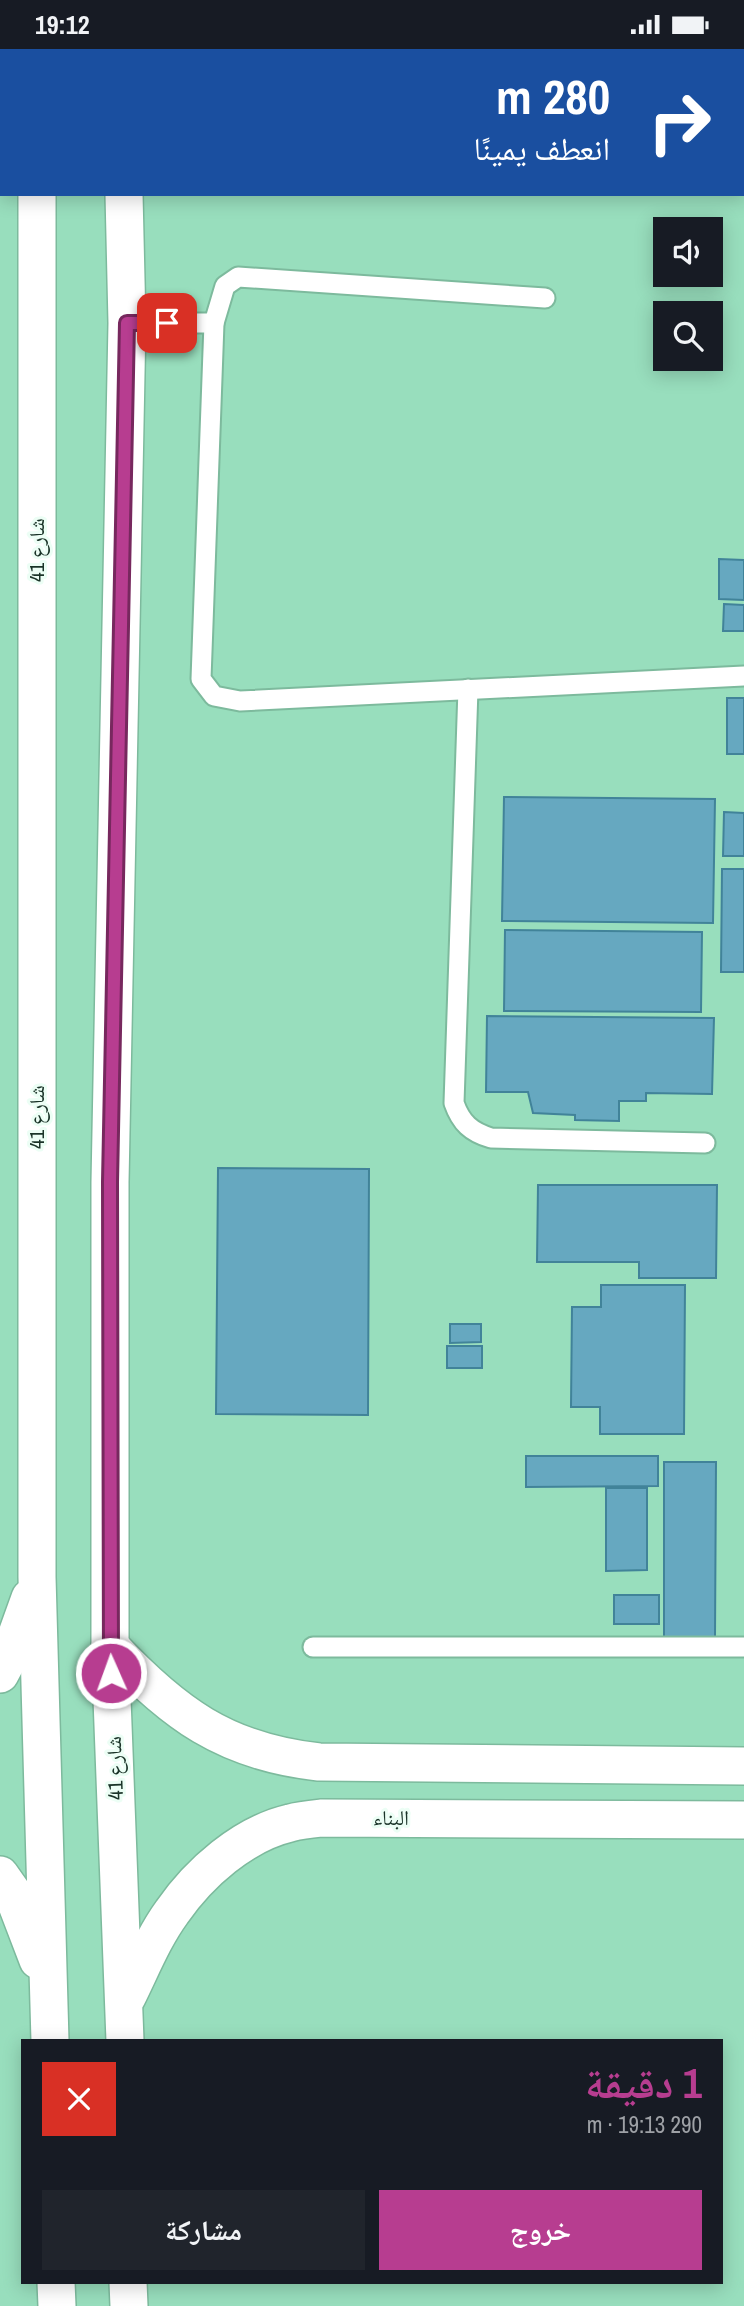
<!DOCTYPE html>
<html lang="ar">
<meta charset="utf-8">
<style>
:root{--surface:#171b24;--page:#20242c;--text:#f1f3f6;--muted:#9ea1a6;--accent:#b73d90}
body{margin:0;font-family:"Archivo Narrow","Noto Naskh Arabic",sans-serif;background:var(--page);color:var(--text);direction:rtl;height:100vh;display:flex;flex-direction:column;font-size:26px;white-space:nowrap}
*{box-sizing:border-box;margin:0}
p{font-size:23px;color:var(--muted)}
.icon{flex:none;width:38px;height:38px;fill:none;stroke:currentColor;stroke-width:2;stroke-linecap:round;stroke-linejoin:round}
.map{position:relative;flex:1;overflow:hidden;direction:ltr}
.side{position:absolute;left:21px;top:1990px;width:702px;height:245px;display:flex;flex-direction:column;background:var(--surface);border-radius:0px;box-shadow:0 4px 18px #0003;direction:rtl}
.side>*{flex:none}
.banner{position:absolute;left:0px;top:0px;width:746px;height:147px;box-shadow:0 4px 18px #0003;direction:rtl;background:#1a4fa0;color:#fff;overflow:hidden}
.fabs{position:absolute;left:653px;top:168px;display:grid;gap:14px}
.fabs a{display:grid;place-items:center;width:70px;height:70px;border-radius:0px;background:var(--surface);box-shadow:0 4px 18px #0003;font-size:35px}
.pin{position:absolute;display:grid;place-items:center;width:60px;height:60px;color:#fff;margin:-30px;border-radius:14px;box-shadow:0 4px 10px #0006}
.me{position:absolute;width:77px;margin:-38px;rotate:358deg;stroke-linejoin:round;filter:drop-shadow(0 0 5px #0008)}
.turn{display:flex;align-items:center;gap:24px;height:147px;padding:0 21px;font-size:32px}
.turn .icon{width:91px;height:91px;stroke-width:2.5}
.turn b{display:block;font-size:49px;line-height:60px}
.round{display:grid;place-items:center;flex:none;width:74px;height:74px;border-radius:0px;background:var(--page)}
.overview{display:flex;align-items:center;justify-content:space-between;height:119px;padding:0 21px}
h1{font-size:42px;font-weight:800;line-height:52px;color:var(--accent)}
.cta{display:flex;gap:14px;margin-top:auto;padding:14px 21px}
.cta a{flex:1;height:80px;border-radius:0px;background:var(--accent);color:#fff;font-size:28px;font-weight:800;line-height:80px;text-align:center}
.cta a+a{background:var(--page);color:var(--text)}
.status{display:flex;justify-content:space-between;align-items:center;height:49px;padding:0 35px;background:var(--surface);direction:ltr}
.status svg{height:19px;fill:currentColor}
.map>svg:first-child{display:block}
.built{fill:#98debd;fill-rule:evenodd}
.building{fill:#66a8c0;stroke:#418399;stroke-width:2}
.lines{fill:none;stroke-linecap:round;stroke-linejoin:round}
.service-casing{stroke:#7dba9d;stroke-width:23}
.minor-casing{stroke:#7dba9d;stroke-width:40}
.service{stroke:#fff;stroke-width:19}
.minor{stroke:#fff;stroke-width:37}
.route-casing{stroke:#77285e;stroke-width:18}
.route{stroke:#b73d90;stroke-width:12}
.labels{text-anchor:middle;stroke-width:6;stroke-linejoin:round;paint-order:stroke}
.street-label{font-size:21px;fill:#1a3328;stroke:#ecfef5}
</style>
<div class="status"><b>19:12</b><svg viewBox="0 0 49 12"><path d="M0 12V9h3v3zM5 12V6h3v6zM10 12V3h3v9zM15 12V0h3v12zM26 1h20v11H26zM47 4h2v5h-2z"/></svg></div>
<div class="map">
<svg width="744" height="2257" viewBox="0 0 744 2257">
<rect width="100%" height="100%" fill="#abe8ca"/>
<!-- built -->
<path class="built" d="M 0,0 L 744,0 L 744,2257 L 0,2257 ZM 2,2 L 744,2 L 744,145 L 2,145 ZM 665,180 L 710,180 L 710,226 L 665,226 ZM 665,264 L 710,264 L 710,310 L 665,310 ZM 23,1992 L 721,1992 L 721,2233 L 23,2233 Z"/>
<!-- building -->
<g class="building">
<path d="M 719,510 L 744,511 L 744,551 L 719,550 Z"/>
<path d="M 724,555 L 744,556 L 744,582 L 723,582 Z"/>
<rect x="727" y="649" width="17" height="56"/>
<path d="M 504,748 L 715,750 L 713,874 L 502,872 Z"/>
<path d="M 724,763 L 744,764 L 744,807 L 723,807 Z"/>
<path d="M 722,820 L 744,820 L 744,923 L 721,923 Z"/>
<path d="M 505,881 L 702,883 L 701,963 L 504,962 Z"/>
<path d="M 487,967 L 714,969 L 712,1045 L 646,1044 L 646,1052 L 619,1052 L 619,1072 L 575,1071 L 575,1066 L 533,1064 L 528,1043 L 486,1043 Z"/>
<path d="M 218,1119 L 369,1120 L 368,1366 L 216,1365 Z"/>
<path d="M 538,1136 L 717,1136 L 716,1229 L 639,1229 L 639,1213 L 537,1213 Z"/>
<path d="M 601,1236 L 685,1236 L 684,1385 L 600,1385 L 600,1358 L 571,1358 L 572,1258 L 601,1258 Z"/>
<path d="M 450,1275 L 481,1275 L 481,1293 L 450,1294 Z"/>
<rect x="447" y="1297" width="35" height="22"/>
<path d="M 526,1407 L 658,1407 L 658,1437 L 526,1438 Z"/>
<path d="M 664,1413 L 716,1413 L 715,1588 L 664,1588 Z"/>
<path d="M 606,1439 L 647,1439 L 647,1521 L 606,1522 Z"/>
<rect x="614" y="1546" width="45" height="29"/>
</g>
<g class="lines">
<!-- service casing -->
<g class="service-casing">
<g id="service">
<path d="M 127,274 L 214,274 L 201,630 L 214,647 L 240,652 L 744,627"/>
<path d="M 214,274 L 225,237 L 238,228 L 545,249"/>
<path d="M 468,640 L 454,1054 C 461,1074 471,1083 491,1089 L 705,1094"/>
<path d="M 313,1598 L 744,1598"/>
</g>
</g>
<!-- minor casing -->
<g class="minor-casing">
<g id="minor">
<path d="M 36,0 L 36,2"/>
<path d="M 134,2 L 134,0"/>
<path d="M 37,145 L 37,1528 L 50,1992"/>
<path d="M 124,145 L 127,274 L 110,1133 L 110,1597 L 125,1992"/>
<path d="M 110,1597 C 173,1664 225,1703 319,1713 L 744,1717"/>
<path d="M 0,1625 L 8,1610 L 30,1549"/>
<path d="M 0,1826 L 12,1843 L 38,1911"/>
<path d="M 127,1948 C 141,1920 153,1889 172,1863 C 199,1824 243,1785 290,1774 C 301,1771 312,1770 322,1769 L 744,1771"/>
<path d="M 56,2233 L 57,2257"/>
<path d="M 128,2233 L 129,2257"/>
</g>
</g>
<!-- service -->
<use href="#service" class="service"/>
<!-- minor -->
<use href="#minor" class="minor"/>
</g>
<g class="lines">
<!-- route casing -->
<g class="route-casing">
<path id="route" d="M 111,1624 L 110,1133 L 127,274 L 167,274"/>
</g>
<!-- route -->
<use href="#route" class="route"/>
</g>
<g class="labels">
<!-- street labels -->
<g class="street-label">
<text transform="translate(37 501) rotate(-90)" y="7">شارع 41</text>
<text transform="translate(37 1068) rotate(-90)" y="7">شارع 41</text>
<text transform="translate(115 1719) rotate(-92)" y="7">شارع 41</text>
<text x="391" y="1776">البناء</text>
</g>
</g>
</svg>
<div class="fabs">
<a><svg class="icon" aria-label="sound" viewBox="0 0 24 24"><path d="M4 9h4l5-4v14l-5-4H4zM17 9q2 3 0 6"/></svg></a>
<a><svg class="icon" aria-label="search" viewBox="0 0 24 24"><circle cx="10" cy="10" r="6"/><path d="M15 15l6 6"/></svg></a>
</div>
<div class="pin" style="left:167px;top:274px;background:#d93025"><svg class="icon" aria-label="arrive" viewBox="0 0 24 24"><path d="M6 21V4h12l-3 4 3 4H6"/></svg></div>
<svg class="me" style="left:111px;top:1624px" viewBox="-20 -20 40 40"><circle r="17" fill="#b73d90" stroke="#fff" stroke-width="3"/><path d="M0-11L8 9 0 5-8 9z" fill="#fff"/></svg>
<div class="banner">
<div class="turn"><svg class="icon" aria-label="right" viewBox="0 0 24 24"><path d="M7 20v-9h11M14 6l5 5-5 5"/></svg><div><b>280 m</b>انعطف يمينًا</div></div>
</div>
<section class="side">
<div class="overview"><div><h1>1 دقيقة</h1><p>290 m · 19:13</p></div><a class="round" style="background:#d93025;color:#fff"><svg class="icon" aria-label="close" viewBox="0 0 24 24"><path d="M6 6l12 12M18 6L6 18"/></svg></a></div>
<div class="cta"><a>خروج</a><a>مشاركة</a></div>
</section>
</div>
